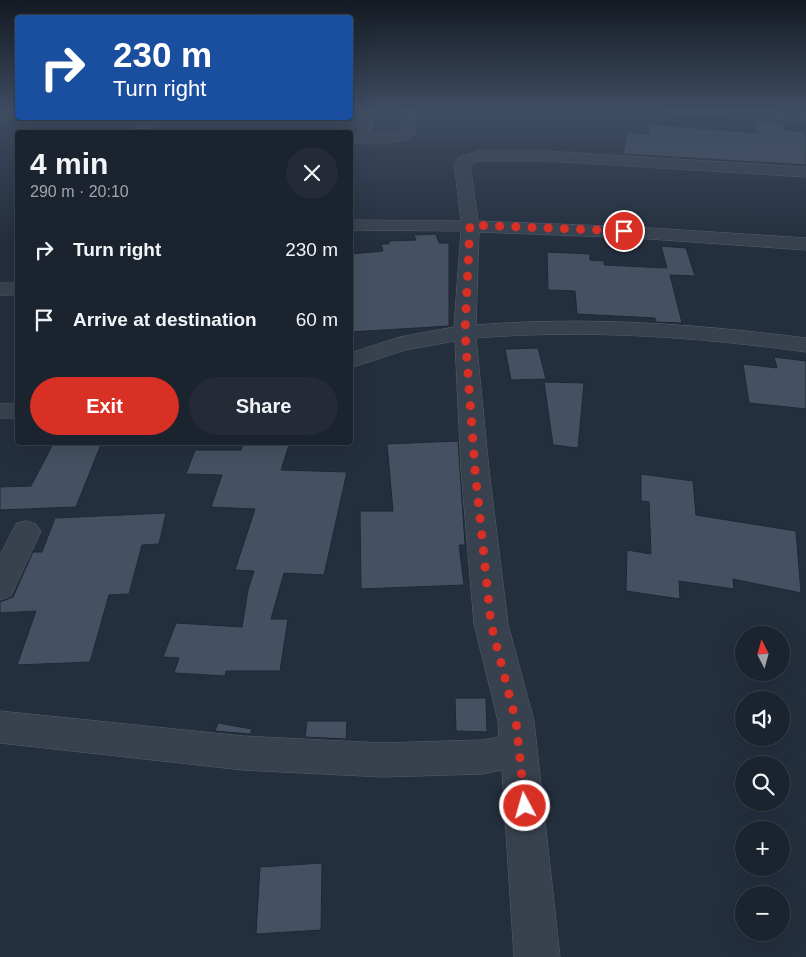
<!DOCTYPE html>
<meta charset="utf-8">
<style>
:root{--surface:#1b232e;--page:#242b36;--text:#f1f3f6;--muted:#a0a4aa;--line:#39404a;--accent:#d93025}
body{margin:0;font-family:Helvetica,sans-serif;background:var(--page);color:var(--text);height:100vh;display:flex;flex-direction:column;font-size:19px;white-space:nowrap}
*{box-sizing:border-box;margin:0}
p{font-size:16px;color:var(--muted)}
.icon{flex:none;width:28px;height:28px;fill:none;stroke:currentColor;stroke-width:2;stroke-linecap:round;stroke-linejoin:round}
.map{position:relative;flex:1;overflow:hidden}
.details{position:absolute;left:15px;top:130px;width:338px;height:315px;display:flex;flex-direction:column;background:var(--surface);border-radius:5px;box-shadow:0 5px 20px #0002,0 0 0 1px var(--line)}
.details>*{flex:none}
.banner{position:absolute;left:15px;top:15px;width:338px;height:105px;border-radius:5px;box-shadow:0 5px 20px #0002,0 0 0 1px var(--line);background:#1a4fa0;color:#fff;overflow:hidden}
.needle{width:32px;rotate:354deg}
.controls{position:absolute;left:735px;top:626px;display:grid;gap:10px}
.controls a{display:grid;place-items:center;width:55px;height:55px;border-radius:50%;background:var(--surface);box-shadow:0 5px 20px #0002,0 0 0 1px var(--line);font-size:25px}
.pin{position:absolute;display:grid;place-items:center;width:42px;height:42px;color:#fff;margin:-21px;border:2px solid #fff;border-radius:50%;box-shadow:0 1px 5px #0007}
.me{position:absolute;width:55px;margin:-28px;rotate:354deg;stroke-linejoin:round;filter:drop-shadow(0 0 4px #0008)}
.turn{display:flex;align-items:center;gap:18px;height:105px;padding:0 15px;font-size:22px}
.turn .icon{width:65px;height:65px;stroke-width:2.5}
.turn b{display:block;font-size:35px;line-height:42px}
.round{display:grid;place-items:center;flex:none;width:52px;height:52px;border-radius:26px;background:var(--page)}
.head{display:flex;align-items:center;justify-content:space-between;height:85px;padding:0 15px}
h1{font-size:30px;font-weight:600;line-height:38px}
.action{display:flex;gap:10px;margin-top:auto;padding:10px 15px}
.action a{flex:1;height:58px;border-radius:30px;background:var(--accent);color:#fff;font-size:20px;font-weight:600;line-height:58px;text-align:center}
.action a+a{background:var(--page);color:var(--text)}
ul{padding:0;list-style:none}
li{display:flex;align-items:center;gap:15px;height:70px;padding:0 15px}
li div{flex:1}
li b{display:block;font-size:19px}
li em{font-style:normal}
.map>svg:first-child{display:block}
.building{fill:#455162;stroke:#1f2835}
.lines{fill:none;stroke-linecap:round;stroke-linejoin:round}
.minor-casing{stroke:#565f6c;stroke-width:1}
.minor{fill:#38414e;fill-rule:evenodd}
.route{stroke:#d93025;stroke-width:9;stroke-dasharray:0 16.2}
</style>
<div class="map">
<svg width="806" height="957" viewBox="0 0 806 957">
<rect width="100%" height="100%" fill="#242f3e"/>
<!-- building -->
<g class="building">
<path d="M 754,120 L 783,122 L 785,130 L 806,132 L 806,165 L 623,154 L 627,132 L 648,134 L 649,124 L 756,133 Z"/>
<path d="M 436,234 L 439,243 L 449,243 L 449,326 L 350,332 L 350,254 L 383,251 L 381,244 L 389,244 L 389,241 L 416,240 L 414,235 Z"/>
<path d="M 661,246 L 686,248 L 695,276 L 670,275 L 682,323 L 656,322 L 655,318 L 577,314 L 575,291 L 548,290 L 547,252 L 590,254 L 590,260 L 604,261 L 604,265 L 667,268 Z"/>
<path d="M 538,348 L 546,379 L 511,380 L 505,349 Z"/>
<path d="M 774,357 L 806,361 L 806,409 L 749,403 L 743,364 L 777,368 Z"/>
<path d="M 544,382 L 584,383 L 578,448 L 553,445 Z"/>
<path d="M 458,441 L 465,545 L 459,545 L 464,585 L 361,589 L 360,511 L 393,511 L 387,444 Z"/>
<path d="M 54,442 L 102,442 L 76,507 L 0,510 L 0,487 L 31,486 Z"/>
<path d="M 244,442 L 290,442 L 281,470 L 347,472 L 324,575 L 284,573 L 271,619 L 288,619 L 280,671 L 226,671 L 225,676 L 174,673 L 179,658 L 163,657 L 176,623 L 242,627 L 248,590 L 254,571 L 235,570 L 255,509 L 211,507 L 222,475 L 186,474 L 195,450 L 241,450 Z"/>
<path d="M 641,474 L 693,481 L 696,515 L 796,531 L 801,593 L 733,579 L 734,589 L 679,581 L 680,599 L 626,591 L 627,550 L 651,554 L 649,502 L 641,501 Z"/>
<path d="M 166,513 L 159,544 L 142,545 L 129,594 L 109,595 L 90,662 L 17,665 L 36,611 L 0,613 L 0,602 L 13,597 L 33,552 L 42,552 L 55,518 Z"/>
<path d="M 455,698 L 486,698 L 487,732 L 456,731 Z"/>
<path d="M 307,721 L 347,721 L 346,739 L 305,737 Z"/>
<path d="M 218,723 L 252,729 L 250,734 L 215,731 Z"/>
<path d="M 322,863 L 321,930 L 256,934 L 260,867 Z"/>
</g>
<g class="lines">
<!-- minor casing -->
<g class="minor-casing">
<g id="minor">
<path d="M 8,109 L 18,109 L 18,115 L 5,125 L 0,126 L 0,115 Z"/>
<path d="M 361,109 L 375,109 L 371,134 L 400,133 L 402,109 L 416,109 L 414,135 C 405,146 365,143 350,143 L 350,135 L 357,135 Z"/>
<path d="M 663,109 L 740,109 L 806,113 L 806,121 L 670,113 Z"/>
<path d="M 146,118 L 160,118 L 147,132 L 133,132 Z"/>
<path d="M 479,151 L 546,151 L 806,167 L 806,177 L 546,161 L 480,161 L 470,164 L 478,221 L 635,227 L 806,238 L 806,250 L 635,238 L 479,232 L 476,325 C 587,316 696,324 806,338 L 806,352 C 696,337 588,329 476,338 L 489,470 L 508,624 L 534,721 L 560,957 L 514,957 L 502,770 L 482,774 L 383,777 L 243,770 L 0,743 L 0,711 L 243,736 L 383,743 L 482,740 L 499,737 L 498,721 L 474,624 L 461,470 L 455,341 L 405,350 L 350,368 L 350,353 L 400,337 L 454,327 L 461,231 L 350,230 L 350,220 L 461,221 L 454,163 L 460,157 Z"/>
<rect x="0" y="283" width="18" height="12"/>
<rect x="0" y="404" width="18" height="14"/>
<path d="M 26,521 L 36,524 L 41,531 L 11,596 L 0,600 L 0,555 L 16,524 Z"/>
</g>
</g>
<!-- minor -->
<use href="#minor" class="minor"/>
</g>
<!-- sky -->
<linearGradient id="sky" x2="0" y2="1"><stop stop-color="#141a22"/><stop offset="0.45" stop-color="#3f4d63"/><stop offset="1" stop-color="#3f4d63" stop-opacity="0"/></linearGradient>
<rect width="806" height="243" fill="url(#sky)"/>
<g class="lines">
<!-- route -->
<path class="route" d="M 525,806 L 516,721 L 491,624 L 475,470 L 465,332 L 470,225 L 624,231"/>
</g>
</svg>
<div class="controls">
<a><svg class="needle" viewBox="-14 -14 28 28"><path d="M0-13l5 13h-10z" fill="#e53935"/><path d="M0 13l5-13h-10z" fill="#a0a4aa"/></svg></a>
<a><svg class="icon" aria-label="sound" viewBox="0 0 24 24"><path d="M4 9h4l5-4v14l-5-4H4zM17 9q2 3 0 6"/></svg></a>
<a><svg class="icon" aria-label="search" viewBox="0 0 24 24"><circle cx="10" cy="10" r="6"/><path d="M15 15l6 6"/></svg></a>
<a>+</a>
<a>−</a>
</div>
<div class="pin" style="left:624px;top:231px;background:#d93025"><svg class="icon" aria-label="arrive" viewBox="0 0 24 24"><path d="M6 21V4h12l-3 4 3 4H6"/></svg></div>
<svg class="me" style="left:525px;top:806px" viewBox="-20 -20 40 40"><circle r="17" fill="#d93025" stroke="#fff" stroke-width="3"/><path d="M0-11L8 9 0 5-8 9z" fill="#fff"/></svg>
<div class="banner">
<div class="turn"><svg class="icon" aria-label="right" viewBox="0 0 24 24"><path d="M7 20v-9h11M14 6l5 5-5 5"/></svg><div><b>230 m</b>Turn right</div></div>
</div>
<section class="details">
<div class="head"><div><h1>4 min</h1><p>290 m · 20:10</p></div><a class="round"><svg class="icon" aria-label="close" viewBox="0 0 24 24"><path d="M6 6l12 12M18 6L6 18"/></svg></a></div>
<ul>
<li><svg class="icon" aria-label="right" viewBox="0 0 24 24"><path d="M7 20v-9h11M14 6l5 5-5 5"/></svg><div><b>Turn right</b></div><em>230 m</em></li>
<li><svg class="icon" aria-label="arrive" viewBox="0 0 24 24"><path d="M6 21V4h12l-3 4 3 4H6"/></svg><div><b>Arrive at destination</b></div><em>60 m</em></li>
</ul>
<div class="action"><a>Exit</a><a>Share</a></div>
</section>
</div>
